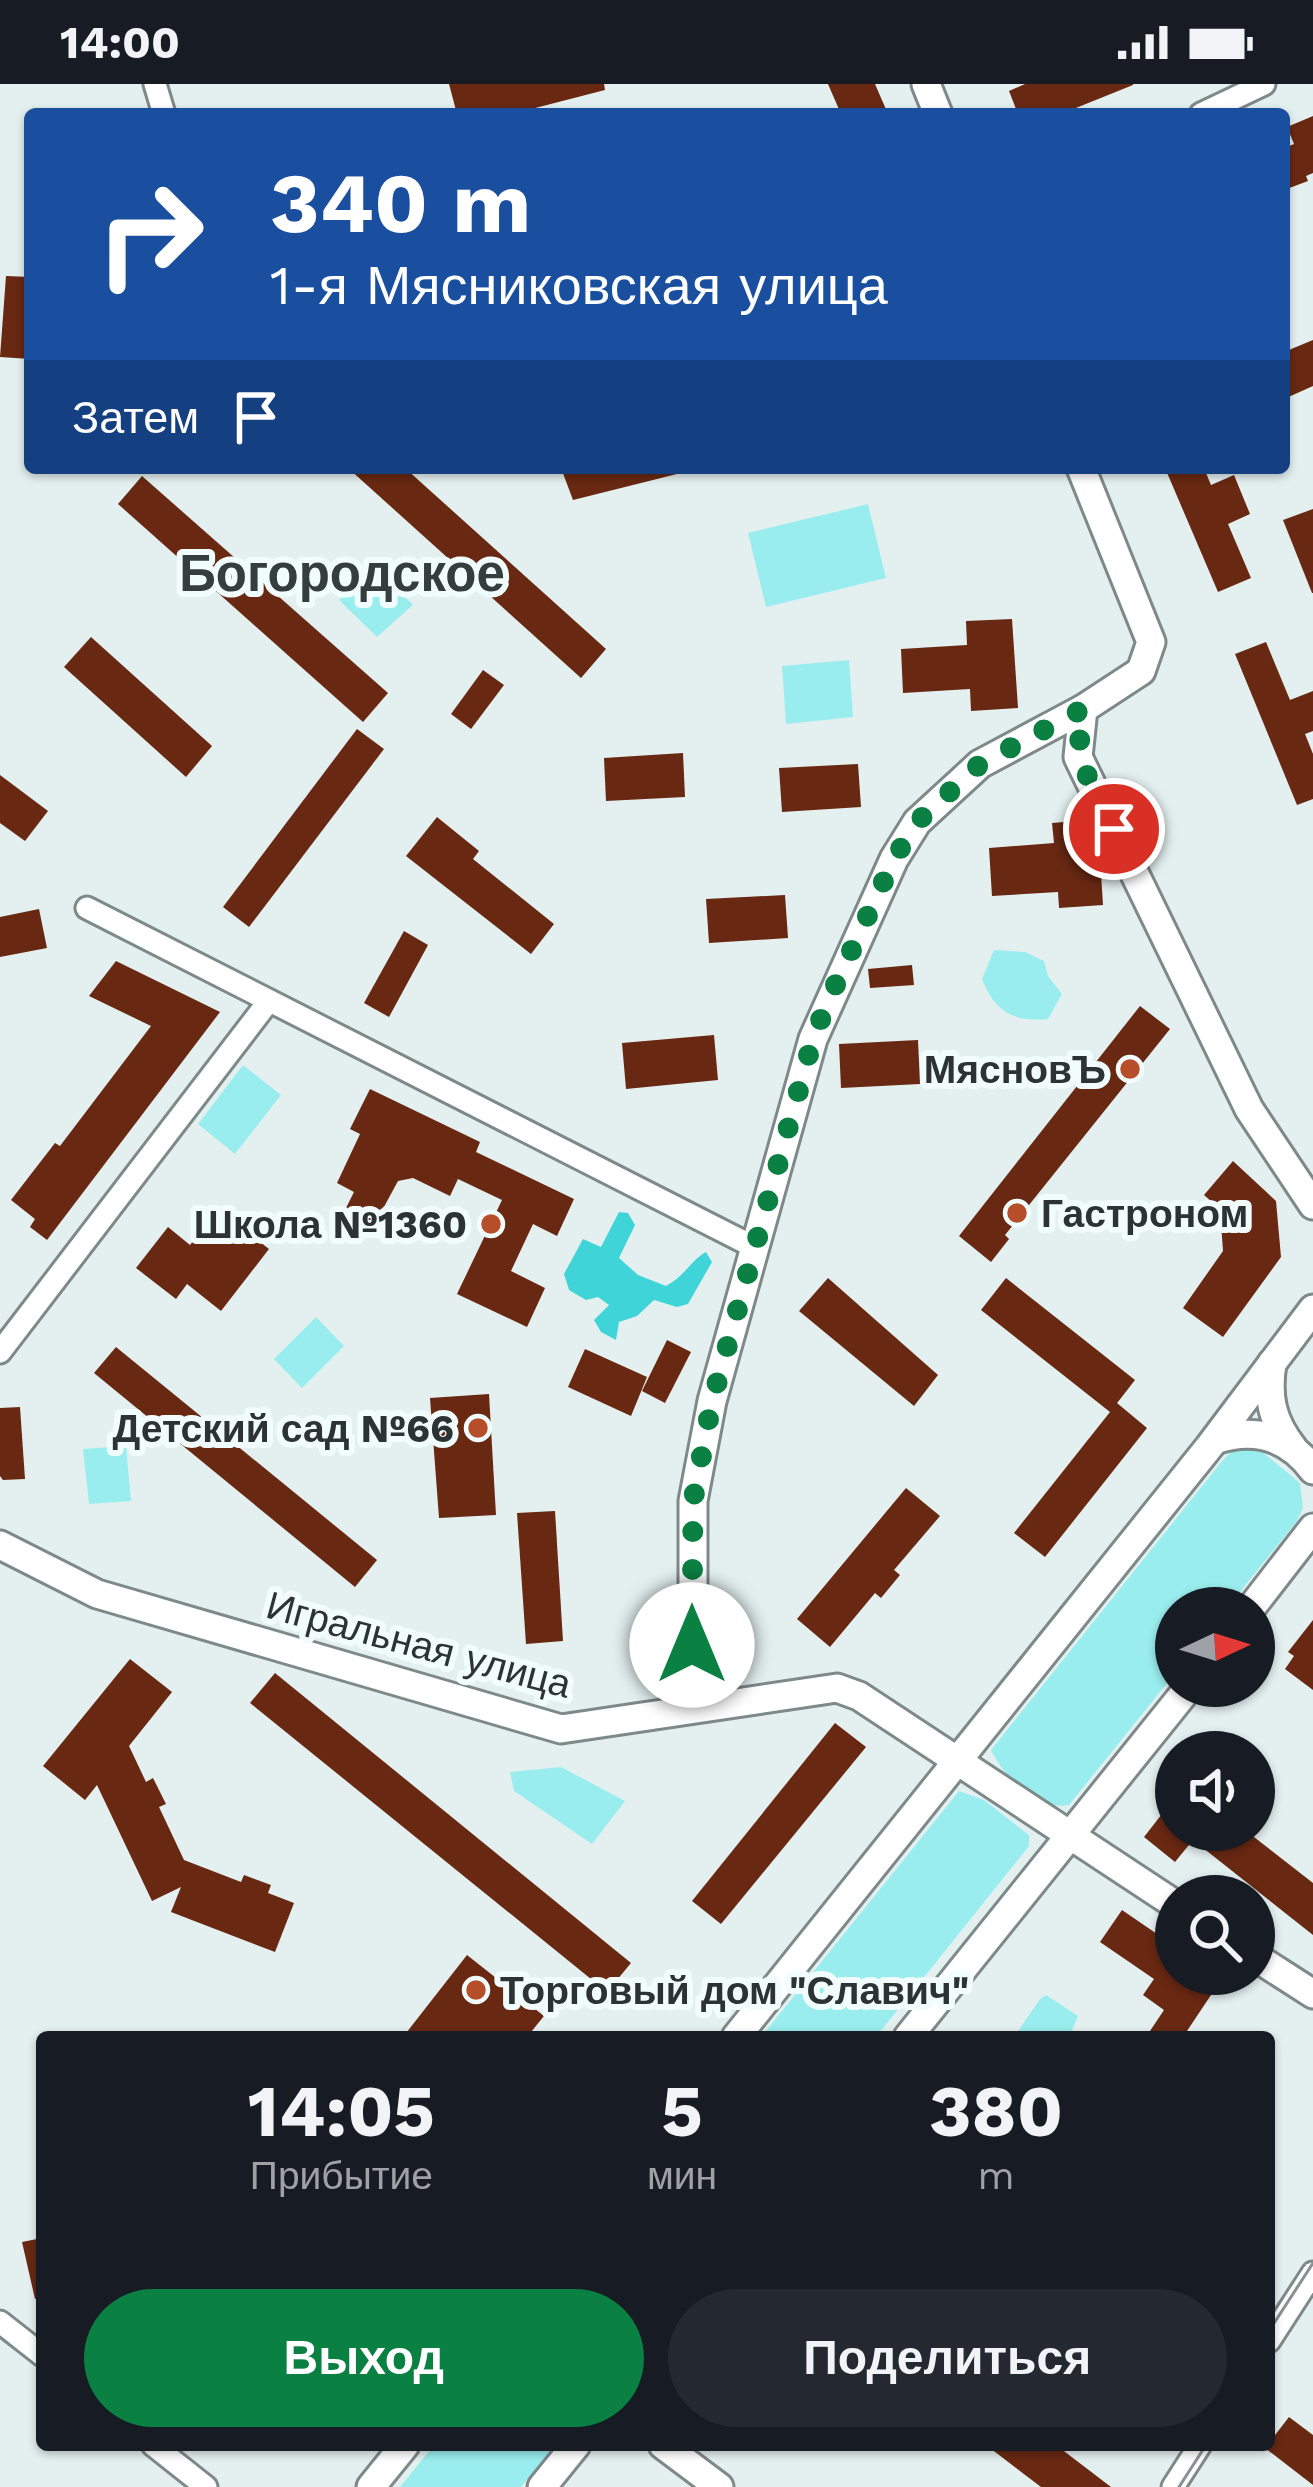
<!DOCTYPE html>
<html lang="ru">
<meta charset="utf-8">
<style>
:root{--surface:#171b24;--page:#242831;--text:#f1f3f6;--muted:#9ea1a6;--accent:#0b8043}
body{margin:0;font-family:"Work Sans",sans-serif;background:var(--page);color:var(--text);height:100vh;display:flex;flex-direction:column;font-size:45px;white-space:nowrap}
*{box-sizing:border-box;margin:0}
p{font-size:39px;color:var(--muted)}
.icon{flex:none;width:66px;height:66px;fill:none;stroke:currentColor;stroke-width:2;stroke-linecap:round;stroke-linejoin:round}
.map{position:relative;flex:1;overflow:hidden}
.drawer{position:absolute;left:36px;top:1947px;width:1239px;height:420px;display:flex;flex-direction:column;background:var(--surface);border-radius:12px;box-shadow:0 3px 9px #0004}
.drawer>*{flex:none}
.hud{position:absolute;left:24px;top:24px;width:1266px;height:366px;border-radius:12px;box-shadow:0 3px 9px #0004;background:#1a4fa0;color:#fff;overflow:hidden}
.needle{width:78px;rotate:86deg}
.buttons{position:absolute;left:1155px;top:1503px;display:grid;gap:24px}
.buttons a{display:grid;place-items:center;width:120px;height:120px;border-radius:50%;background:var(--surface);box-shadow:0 3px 9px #0004;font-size:60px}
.pin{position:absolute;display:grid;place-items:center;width:102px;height:102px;color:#fff;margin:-51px;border:6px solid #fff;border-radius:50%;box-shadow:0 3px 12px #0007}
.me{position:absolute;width:132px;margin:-66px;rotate:0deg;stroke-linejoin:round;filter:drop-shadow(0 0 9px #0008)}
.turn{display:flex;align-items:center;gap:42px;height:252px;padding:0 48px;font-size:54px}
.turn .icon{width:156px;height:156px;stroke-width:2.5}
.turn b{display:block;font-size:84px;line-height:102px}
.then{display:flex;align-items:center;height:114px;padding:0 48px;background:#0003;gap:24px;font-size:45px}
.eta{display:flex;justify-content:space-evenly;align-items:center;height:204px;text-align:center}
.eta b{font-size:72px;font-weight:700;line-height:84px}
.action{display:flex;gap:24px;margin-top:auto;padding:24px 48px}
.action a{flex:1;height:138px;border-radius:72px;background:var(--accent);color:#fff;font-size:48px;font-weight:700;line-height:138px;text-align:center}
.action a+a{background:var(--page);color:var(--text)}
.status{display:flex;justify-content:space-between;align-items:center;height:84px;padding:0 60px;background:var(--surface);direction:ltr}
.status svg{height:33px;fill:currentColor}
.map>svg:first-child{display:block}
.green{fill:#9aedee}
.forest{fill:#3fd5d8}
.building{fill:#682812}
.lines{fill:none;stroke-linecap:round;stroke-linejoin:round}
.minor-casing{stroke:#7e8989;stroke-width:27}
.tertiary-casing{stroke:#7e8989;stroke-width:33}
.minor{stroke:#fff;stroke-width:21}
.tertiary{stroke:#fff;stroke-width:27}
.tram{stroke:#899292;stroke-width:3}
.route{stroke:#0b8043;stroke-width:21;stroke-dasharray:0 37.8}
.poi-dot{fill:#b64e2a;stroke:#f1fdfd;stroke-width:4.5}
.labels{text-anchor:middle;stroke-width:12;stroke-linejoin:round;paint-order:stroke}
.poi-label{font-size:39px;font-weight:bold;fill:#2d3232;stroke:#f1fdfd;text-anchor:end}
.street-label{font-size:39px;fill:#2d3232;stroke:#f1fdfd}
.district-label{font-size:51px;font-weight:bold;fill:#353e3e;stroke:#f1fdfd}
</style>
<div class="status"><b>14:00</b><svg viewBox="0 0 49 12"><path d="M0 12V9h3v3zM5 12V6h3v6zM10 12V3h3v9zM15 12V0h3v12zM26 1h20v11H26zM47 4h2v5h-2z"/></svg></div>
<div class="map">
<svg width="1313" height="2403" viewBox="0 0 1313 2403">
<rect width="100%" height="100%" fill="#e4f0f0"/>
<!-- green -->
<g class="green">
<path d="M 868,420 L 886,494 L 766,523 L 748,449 Z"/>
<path d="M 375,483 L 413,521 L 377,553 L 339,516 Z"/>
<path d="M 849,576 L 853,633 L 786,640 L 782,582 Z"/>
<path d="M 994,866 L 1025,868 L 1044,877 L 1048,892 L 1062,910 L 1048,935 C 1013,938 995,928 982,895 Z"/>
<path d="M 243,981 L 281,1011 L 235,1070 L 198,1040 Z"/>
<path d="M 316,1233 L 344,1262 L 302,1304 L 274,1275 Z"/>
<path d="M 126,1362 L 131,1417 L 89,1420 L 83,1365 Z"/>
<path d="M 1247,1363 L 1260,1366 L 1300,1399 L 1303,1424 L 1297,1437 L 1227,1524 L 1176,1524 L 1176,1588 L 1069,1721 C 1037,1727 1004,1693 991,1666 L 1223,1376 L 1234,1365 Z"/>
<path d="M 561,1683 L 625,1717 L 592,1760 L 514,1707 L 510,1688 Z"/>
<path d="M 959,1707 L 984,1716 L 1029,1751 L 1029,1762 L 876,1953 L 761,1953 Z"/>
<path d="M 1046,1911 L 1078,1932 L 1069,1953 L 1014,1953 L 1040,1915 Z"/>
<path d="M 434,2361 L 556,2361 L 521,2403 L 400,2403 Z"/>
</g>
<!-- forest -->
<path class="forest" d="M 619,1128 L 628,1129 L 635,1141 L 619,1174 L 638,1191 L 666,1202 C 686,1191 690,1177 706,1168 L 712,1178 L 688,1220 L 677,1223 L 654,1216 L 637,1232 L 619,1238 L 616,1256 L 601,1248 L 594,1236 L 609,1221 L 598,1213 L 586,1216 L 569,1206 L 564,1190 L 583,1155 L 601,1163 Z"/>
<!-- building -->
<g class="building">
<path d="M 449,0 L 604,0 L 605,6 L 512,30 L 457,30 Z"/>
<path d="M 828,0 L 875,0 L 888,30 L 841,30 Z"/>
<path d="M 1025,0 L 1133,0 L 1133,1 L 1061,30 L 1018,30 L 1009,7 Z"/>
<path d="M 1313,32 L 1313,89 L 1306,92 L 1308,97 L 1284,106 L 1284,64 L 1294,60 L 1287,43 Z"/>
<path d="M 6,192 L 30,193 L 30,275 L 0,273 Z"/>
<path d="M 1313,256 L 1313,302 L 1284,315 L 1284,268 Z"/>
<path d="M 348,384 L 405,384 L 606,565 L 581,594 Z"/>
<path d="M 561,384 L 676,384 L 677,390 L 573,416 Z"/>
<path d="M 1165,384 L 1204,384 L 1211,401 L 1234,391 L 1250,430 L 1228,440 L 1251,494 L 1218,508 Z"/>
<path d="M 142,392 L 388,609 L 363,638 L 118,420 Z"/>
<path d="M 1313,425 L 1313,509 L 1312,509 L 1283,436 Z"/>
<path d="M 1012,535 L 1018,624 L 971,627 L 970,605 L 903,609 L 901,565 L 967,561 L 966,537 Z"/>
<path d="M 91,553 L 212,662 L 186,693 L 64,583 Z"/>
<path d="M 1266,558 L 1290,616 L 1313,607 L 1313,647 L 1305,650 L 1313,670 L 1313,715 L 1297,721 L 1235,570 Z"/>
<path d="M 483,586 L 504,601 L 471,645 L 451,630 Z"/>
<path d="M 357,645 L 384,665 L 249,843 L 223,823 Z"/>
<path d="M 683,669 L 685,713 L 606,717 L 604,674 Z"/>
<path d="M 858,680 L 861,723 L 782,728 L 779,684 Z"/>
<path d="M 0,691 L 48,727 L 25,757 L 0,739 Z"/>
<path d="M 437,733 L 479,767 L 473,775 L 554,840 L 531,870 L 406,772 Z"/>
<path d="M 1089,736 L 1099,757 L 1103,821 L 1059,824 L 1058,808 L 992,812 L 989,764 L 1054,759 L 1052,739 Z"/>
<path d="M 785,811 L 788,854 L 709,859 L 706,815 Z"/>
<path d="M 39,825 L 47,864 L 0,873 L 0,833 Z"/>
<path d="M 404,847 L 428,861 L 389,933 L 364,919 Z"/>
<path d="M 116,877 L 220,928 L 47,1156 L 30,1143 L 35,1135 L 11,1116 L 55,1059 L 60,1062 L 151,942 L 89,912 Z"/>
<path d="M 912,881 L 914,901 L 870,904 L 868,885 Z"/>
<path d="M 1140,922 L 1170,945 L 1005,1151 L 1009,1155 L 991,1178 L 959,1152 Z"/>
<path d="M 714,951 L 718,996 L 626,1005 L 622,959 Z"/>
<path d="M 918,956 L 920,1000 L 841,1004 L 839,960 Z"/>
<path d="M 370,1005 L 480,1058 L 476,1068 L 574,1115 L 557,1152 L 533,1140 L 511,1187 L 545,1204 L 527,1243 L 457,1210 L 502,1116 L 458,1095 L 450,1112 L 413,1094 L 398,1097 L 372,1145 L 342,1132 L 354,1108 L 337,1099 L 360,1050 L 350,1045 Z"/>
<path d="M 1233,1077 L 1276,1117 L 1281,1173 L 1223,1253 L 1183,1224 L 1223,1167 L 1220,1125 L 1204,1111 Z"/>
<path d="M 218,1125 L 269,1165 L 221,1227 L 187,1200 L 176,1215 L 136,1184 L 168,1143 L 190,1161 Z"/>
<path d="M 828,1194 L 938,1291 L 914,1322 L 799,1227 Z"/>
<path d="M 1006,1194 L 1135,1296 L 1114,1323 L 1117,1319 L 1147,1344 L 1045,1473 L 1014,1449 L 1110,1328 L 981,1226 Z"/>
<path d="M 667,1256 L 691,1268 L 665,1319 L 642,1307 Z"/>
<path d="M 116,1263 L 377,1476 L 355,1503 L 94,1289 Z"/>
<path d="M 585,1265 L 647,1293 L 631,1332 L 568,1303 Z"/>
<path d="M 489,1310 L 496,1431 L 439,1434 L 430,1314 Z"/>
<path d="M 20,1323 L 25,1395 L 3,1396 L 0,1392 L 0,1324 Z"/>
<path d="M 906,1404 L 940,1432 L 894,1486 L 900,1491 L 881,1514 L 875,1509 L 830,1563 L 797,1535 Z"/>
<path d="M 555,1427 L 563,1557 L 526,1560 L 517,1429 Z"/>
<path d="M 1313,1536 L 1313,1606 L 1285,1585 L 1294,1572 L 1288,1568 Z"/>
<path d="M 130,1575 L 172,1608 L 129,1662 L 146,1698 L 153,1694 L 166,1720 L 159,1723 L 184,1776 L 241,1798 L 244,1791 L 271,1801 L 268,1809 L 294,1819 L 275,1868 L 171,1828 L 181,1803 L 152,1817 L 97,1701 L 85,1716 L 43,1682 Z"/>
<path d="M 275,1589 L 631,1879 L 607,1908 L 250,1619 Z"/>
<path d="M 835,1639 L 866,1663 L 721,1840 L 692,1817 Z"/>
<path d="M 1176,1712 L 1176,1746 L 1245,1746 L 1313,1799 L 1313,1851 L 1193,1756 L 1175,1778 L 1144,1753 Z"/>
<path d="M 1122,1826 L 1176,1863 L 1176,1890 L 1205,1890 L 1219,1899 L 1183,1953 L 1146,1953 L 1164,1926 L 1143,1911 L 1154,1895 L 1100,1858 Z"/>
<path d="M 467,1871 L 544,1932 L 527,1953 L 403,1953 Z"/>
<path d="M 42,2154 L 42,2214 L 35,2215 L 22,2158 Z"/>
<path d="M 1289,2333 L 1313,2351 L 1313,2401 L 1265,2364 Z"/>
<path d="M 986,2361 L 1056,2361 L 1111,2403 L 1041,2403 Z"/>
</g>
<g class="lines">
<!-- minor casing -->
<g class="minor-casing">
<g id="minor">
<path d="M 155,0 L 164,30"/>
<path d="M 1201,30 L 1264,0"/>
<path d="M 87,824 L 754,1163"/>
<path d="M 0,1268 L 268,918"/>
<path d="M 0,2238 L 42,2271"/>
<path d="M 1269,2257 L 1313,2189"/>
<path d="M 153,2361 L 206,2403"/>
<path d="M 1173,2403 L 1200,2361"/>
</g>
</g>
<!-- tertiary casing -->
<g class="tertiary-casing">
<g id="tertiary">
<path d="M 926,0 L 938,30"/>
<path d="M 1081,384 L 1151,558 L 1141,587 L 1083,625 L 1078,673 L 1249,1025 L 1313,1121"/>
<path d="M 1272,1279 C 1267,1312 1271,1336 1293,1364"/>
<path d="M 1215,1356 C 1254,1343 1288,1352 1313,1386"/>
<path d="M 0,1461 L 97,1510 L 561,1645 L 837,1604 L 859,1612 L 1176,1821"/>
<path d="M 1251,1524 L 1313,1444"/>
<path d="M 693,1623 L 693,1417 L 712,1317 L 813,955 L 894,775 L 917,738 L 980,680 L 1083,625"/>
<path d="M 1254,1872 L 1313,1910"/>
<path d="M 736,1953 L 1209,1363 L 1313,1225"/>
<path d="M 908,1953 L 1190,1602"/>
<path d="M 663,2361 L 719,2403"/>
<path d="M 371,2403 L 405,2361"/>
<path d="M 542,2403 L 576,2361"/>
</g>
</g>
<!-- minor -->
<use href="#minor" class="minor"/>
<!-- tertiary -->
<use href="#tertiary" class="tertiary"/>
<!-- tram -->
<g class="tram">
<path d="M 1269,2247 L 1313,2179"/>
<path d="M 1179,2403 L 1206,2361"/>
</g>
</g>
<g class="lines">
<!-- route -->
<path class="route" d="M 692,1561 L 693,1417 L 712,1317 L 813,955 L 828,917 L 894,775 L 917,738 L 980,680 L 1083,625 L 1078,673 L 1114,745"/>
</g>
<!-- markers -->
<g class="poi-dot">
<circle cx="1130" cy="985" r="12"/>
<circle cx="1017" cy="1129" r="12"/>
<circle cx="491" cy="1140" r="12"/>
<circle cx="478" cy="1344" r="12"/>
<circle cx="476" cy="1906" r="12"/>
</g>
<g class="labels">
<!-- poi labels -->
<g class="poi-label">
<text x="1106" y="999">МясновЪ</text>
<text x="1041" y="1143" text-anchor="start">Гастроном</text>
<text x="467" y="1154">Школа №1360</text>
<text x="454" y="1358">Детский сад №66</text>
<text x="500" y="1920" text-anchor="start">Торговый дом "Славич"</text>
</g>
<!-- street labels -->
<g class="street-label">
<text transform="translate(419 1560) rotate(15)" y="14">Игральная улица</text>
</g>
<!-- district labels -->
<g class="district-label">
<text x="342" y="507">Богородское</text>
</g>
</g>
</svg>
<div class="buttons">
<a><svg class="needle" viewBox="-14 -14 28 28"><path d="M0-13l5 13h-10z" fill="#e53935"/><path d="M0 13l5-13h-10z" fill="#9ea1a6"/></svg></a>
<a><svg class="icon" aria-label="sound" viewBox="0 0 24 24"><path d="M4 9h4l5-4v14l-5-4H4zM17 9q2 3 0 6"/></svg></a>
<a><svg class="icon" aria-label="search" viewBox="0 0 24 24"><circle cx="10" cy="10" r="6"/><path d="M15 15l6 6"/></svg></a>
</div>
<div class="pin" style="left:1114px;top:745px;background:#d93025"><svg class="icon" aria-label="arrive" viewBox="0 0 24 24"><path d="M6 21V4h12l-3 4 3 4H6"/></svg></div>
<svg class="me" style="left:692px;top:1561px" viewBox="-20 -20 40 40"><circle r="19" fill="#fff"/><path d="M0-13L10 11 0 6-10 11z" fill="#0b8043"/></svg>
<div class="hud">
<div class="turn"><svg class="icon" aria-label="right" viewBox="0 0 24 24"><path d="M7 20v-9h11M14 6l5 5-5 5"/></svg><div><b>340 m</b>1-я Мясниковская улица</div></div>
<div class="then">Затем<svg class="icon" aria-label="arrive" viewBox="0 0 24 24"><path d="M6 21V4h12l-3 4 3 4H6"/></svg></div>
</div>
<section class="drawer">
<div class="eta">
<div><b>14:05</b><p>Прибытие</p></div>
<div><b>5</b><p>мин</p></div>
<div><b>380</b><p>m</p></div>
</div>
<div class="action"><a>Выход</a><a>Поделиться</a></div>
</section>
</div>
